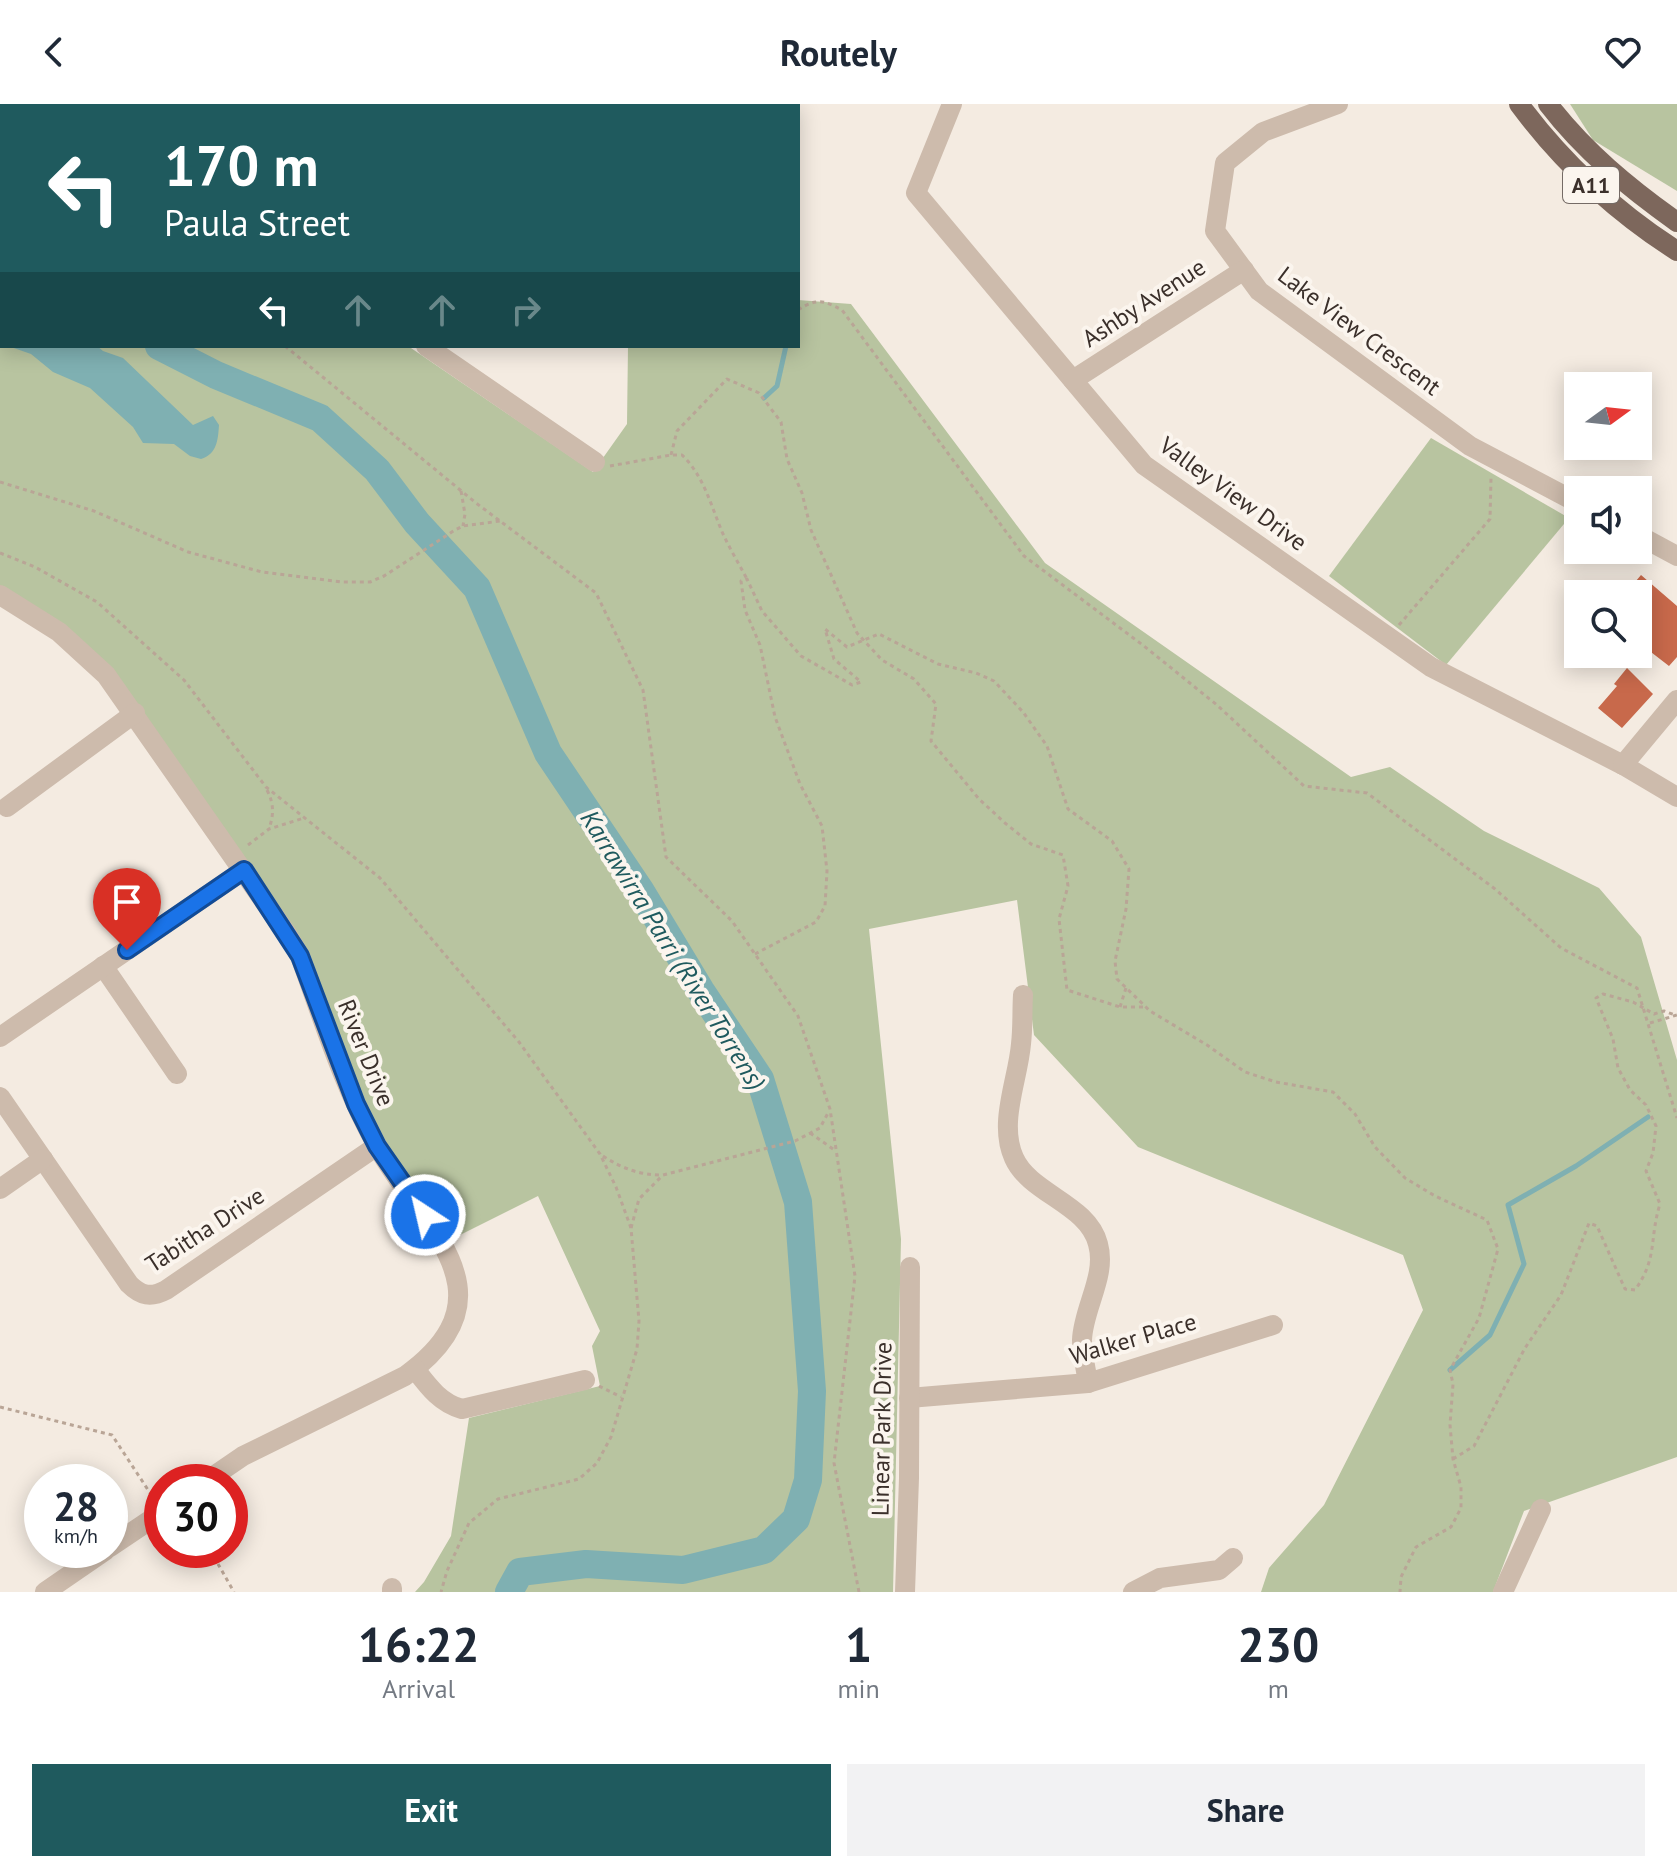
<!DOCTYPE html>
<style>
:root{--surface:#fff;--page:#f2f2f3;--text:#1f2937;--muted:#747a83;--accent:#1f5a5e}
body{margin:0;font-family:"PT Sans",sans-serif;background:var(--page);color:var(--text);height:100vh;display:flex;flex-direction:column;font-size:30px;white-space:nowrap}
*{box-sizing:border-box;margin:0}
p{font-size:26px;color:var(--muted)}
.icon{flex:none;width:44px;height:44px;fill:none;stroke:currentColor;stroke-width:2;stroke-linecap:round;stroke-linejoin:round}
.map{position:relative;height:1488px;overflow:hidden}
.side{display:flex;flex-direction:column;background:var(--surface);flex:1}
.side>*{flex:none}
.banner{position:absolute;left:0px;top:0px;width:800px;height:244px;box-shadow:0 4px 20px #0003;background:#1f5a5e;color:#fff;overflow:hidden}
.needle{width:52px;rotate:75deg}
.buttons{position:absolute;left:1564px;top:268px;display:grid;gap:16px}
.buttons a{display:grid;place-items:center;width:88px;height:88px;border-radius:0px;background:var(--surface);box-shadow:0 4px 20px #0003;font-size:40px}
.speed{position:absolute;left:24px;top:1360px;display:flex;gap:16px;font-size:40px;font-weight:700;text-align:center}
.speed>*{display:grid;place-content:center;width:104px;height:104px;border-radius:50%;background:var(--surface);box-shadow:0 4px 20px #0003;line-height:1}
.speed small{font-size:20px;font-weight:400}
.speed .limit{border:12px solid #d22;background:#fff;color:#111}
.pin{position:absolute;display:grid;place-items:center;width:68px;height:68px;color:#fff;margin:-82px -34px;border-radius:50% 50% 50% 0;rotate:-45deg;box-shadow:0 0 8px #0007}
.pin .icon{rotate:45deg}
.me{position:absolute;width:88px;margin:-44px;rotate:325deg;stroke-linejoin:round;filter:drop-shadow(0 0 6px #0008)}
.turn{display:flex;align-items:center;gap:28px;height:168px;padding:0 32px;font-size:36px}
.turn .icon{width:104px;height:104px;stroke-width:2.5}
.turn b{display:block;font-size:56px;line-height:68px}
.lanes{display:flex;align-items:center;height:76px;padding:0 32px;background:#0003;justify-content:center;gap:40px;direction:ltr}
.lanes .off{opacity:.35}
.eta{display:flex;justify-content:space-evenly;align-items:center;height:136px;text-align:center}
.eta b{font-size:48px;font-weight:600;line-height:56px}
.action{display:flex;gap:16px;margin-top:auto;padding:16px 32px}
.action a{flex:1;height:92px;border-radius:0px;background:var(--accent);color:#fff;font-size:32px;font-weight:600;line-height:92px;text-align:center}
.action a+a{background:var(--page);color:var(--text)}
header{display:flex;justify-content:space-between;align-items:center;height:104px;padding:0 32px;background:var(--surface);font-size:36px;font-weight:600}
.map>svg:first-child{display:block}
.green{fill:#b8c4a0}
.water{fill:#7fb0b2}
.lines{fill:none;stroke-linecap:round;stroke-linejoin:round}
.stream{stroke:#7fb0b2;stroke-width:5}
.river{stroke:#7fb0b2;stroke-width:28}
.building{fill:#c8694b}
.path{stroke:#b9a596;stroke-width:3;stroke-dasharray:4 4;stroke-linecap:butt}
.minor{stroke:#cdbbac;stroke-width:20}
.major{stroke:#7d675c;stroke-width:20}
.route-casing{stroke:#114b97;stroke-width:20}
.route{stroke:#1a73e8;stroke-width:14}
.labels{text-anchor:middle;stroke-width:8;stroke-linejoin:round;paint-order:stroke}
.shield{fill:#fbf5ee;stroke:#756b66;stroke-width:2}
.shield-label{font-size:22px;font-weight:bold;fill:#3b302b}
.street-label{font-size:24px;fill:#3b302b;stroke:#fbf5ee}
.water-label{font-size:26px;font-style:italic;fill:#1f5a5e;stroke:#fbf5ee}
</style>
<header><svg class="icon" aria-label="back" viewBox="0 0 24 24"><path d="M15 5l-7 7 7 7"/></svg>Routely<svg class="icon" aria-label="heart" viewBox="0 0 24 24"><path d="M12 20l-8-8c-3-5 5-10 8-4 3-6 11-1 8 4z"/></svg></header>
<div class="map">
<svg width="1677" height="1488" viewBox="0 0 1677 1488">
<rect width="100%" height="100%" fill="#f4ebe1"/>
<!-- green -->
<g class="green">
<path d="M 0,0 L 131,2 L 2,2 L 2,242 L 408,242 L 593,368 L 627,320 L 628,242 L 798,242 L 798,196 L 851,200 L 1045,459 L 1351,673 L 1390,663 L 1484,727 L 1599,784 L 1641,833 L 1677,956 L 1677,1353 L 1524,1407 L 1493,1488 L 1261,1488 L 1269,1464 L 1324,1401 L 1423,1206 L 1403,1151 L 1138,1043 L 1034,931 L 1017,796 L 869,825 L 901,1135 L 893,1488 L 415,1488 L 424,1478 L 451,1432 L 469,1314 L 600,1282 L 592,1242 L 600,1227 L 538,1092 L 450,1136 L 384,1038 L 361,992 L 308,850 L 114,570 L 0,484 Z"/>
<path d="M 1570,0 L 1677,0 L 1677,87 L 1593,36 Z"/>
<path d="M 1431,334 L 1569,414 L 1446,561 L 1329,472 Z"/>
</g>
<!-- water -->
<path class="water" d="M 8,242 L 97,242 L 103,247 L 123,254 L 193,321 L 213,312 L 219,321 C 218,336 217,350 201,355 L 190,352 L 174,340 L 143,339 L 133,323 L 90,284 L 53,268 L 31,250 Z"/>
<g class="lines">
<!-- stream -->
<g class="stream">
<path d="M 764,294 L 777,282 L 786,242"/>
<path d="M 1450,1266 L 1490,1231 L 1524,1160 L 1508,1101 L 1576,1062 L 1648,1013"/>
</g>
<!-- river -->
<g class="river">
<path d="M 0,153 L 2,154"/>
<path d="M 159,242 L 216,271 L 320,314 L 377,366 L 417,419 L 477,484 L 548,649 L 640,786 L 701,887 L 760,975 L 798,1098 L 812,1287 L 808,1376 L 796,1415 L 764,1446 L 683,1466 L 586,1460 L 520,1468 L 509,1488"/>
</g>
</g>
<!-- building -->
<g class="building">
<path d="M 1641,471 L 1677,502 L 1677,553 L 1669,562 L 1647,545 L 1652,538 L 1638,526 L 1638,490 L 1625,490 Z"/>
<path d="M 1627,564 L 1653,590 L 1622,624 L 1598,604 L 1617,582 L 1614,580 Z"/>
</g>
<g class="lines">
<!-- path -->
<g class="path">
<path d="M 0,71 L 2,72"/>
<path d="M 798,206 C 817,194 823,196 842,206 L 1024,452 L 1144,542 L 1217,601 L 1304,682 L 1367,689 L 1495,785 L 1561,844 L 1637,884 L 1677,1014"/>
<path d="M 285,242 L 476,399 L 596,489 L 643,586 L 666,753 L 732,817 L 798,912 L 830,1005 L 855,1172 L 834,1359 L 859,1488"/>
<path d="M 671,351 L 677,327 L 727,275 L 759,289 L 781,318 L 787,355 L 802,389 L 811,426 L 857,529 L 882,556 L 914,575 L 936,600 L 931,637 L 979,695 L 1005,719 L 1031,740 L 1063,751 L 1068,782 L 1059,815 L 1067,886 L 1120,903 L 1144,903"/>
<path d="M 610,362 L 671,351 L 682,351 C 704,372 711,402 723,430 C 730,445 739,460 747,475"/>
<path d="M 0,378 L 94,407 L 188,448 L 262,468 L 342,478 L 370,478 L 384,472 L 455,426 L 463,422 L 500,417"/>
<path d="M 461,387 L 465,410 L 463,422"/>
<path d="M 0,449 L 35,463 L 97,498 L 184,576 L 266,683 L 380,774 L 519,938 L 600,1050 L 616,1083 L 631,1124 L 639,1217 L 637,1245 L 611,1333 L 597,1359 L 579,1375 L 498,1395 L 469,1419 L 447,1467 L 441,1488"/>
<path d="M 1399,521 L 1490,415 L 1491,374"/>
<path d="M 267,686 C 274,700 274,710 269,725"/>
<path d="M 248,741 L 269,725 L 304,714"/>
<path d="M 755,850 L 816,818 L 825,802 L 827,767 L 822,722 L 800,680 L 775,613 L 760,541 L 745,506 L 741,477 L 747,475 L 762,507 L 801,552 L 852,581 L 861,578 L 834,555 L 825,525 L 847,543 L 879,530 L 938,560 L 976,569 L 994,577 L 1023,608 L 1047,642 L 1068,705 L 1112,737 L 1129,765 L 1126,805 L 1115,857 L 1117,875 L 1150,907 L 1207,941 L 1245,968 L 1276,978 L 1333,988 L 1355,1010 L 1375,1043 L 1405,1074 L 1435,1092 L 1487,1116 L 1498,1145 L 1479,1214 L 1450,1266 L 1453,1280 L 1450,1321 L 1453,1355 L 1461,1383 L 1461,1404 L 1451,1423 L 1416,1443 L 1401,1473 L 1400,1488"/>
<path d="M 1120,903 L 1126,884"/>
<path d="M 1650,919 L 1677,911"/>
<path d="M 810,1029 L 836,1047"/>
<path d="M 603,1052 C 623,1065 640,1071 663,1071 L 795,1037 L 820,1024 L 829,1007"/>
<path d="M 631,1124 L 639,1095 L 663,1071"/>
<path d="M 599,1282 L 621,1293"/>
<path d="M 0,1303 L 112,1331 L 154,1395"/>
<path d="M 1453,1355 L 1474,1342 L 1525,1244 L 1561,1191 L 1589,1119 L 1597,1122 L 1625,1185 L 1635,1186 C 1658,1154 1649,1135 1660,1100 L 1646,1067 L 1653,1049 L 1656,1022 L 1646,1001 L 1630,986 L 1618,964 L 1613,935 L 1596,894 L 1603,890 L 1633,898 L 1654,910 L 1664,907 L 1675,911"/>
<path d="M 210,1446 L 234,1488"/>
</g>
<!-- minor -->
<g class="minor">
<path d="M 158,0 L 160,2"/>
<path d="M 659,0 L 661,2"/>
<path d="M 952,0 L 916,89 L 1144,361 L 1431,563 L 1623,661 L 1677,693"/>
<path d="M 1338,0 L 1263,28 L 1225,59 L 1215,127 L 1259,187 L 1470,342 L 1578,399"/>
<path d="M 709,2 L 710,0"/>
<path d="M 426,242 L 595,358"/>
<path d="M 1073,276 L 1244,166"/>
<path d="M 1638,431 L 1677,452"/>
<path d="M 0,491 L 59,528 L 106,571 L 287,830 L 300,852 C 323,915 343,981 376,1040 C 421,1122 519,1190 405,1272 L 243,1352 L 205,1378"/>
<path d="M 1623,661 L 1677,596"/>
<path d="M 7,703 L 135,609"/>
<path d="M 103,862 L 177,970"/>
<path d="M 1023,891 C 1022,907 1023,923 1021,940 C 1018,976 998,1019 1014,1054 C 1030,1090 1088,1100 1098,1140 C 1107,1172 1083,1204 1082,1236 C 1082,1250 1086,1265 1088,1279"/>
<path d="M 0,933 L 244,766"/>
<path d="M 0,993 L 129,1180 C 141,1192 151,1194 166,1186 L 377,1042"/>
<path d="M 0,1085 L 43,1055"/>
<path d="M 415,1265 C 428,1282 440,1299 462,1305 L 585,1276"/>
<path d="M 909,1294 L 1088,1279 L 1273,1221"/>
<path d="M 110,1443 L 162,1408"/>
<path d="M 45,1488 L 106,1446"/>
<path d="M 392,1488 L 392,1484"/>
<path d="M 905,1488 L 909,1374 L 910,1163"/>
<path d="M 1133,1488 L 1160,1474 L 1219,1466 L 1233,1454"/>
<path d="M 1503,1488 L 1541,1405"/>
</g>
<!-- major -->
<g class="major">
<path d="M 1519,0 C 1562,58 1616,108 1677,147"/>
<path d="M 1548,0 C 1584,47 1629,84 1677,118"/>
</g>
</g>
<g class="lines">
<!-- route casing -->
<g class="route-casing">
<path id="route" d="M 127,846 L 244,766 L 300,852 L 356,1000 L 377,1042 L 425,1111"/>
</g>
<!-- route -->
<use href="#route" class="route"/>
</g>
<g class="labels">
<!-- shield labels -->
<rect class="shield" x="1563" y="63" width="56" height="36" rx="6"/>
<g class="shield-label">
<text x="1591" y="89">A11</text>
</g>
<!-- street labels -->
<g class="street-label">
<text transform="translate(1144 199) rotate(-33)" y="8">Ashby Avenue</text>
<text transform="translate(1359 227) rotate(37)" y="8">Lake View Crescent</text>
<text transform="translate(1233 390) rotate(36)" y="8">Valley View Drive</text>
<text transform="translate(366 949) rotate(68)" y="8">River Drive</text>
<text transform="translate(205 1126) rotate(-33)" y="8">Tabitha Drive</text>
<text transform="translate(1133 1235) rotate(-16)" y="8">Walker Place</text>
<text transform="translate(882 1325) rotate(-89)" y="8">Linear Park Drive</text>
</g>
<!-- water labels -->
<g class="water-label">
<text transform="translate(673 846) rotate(58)" y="9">Karrawirra Parri (River Torrens)</text>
</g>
</g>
</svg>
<div class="buttons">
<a><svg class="needle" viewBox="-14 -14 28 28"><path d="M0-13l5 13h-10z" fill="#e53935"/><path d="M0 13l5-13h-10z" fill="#747a83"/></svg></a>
<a><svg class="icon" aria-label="sound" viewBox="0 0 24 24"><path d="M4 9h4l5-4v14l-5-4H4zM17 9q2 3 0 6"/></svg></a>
<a><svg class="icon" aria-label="search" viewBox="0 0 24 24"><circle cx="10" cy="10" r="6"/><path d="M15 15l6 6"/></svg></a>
</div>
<div class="speed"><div>28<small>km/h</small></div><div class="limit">30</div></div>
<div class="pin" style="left:127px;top:846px;background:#d93025"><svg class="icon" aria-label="arrive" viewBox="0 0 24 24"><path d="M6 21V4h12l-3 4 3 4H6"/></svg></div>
<svg class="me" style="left:425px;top:1111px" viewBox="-20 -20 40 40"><circle r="17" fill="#1a73e8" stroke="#fff" stroke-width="3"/><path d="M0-11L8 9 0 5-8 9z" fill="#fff"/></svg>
<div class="banner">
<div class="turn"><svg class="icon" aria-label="left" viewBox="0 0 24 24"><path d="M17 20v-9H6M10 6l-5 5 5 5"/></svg><div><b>170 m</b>Paula Street</div></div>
<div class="lanes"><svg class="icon" aria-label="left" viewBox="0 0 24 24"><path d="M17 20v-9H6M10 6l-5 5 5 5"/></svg><svg class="icon off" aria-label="ahead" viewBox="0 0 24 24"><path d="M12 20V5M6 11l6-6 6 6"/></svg><svg class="icon off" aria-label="ahead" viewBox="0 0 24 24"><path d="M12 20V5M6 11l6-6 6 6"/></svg><svg class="icon off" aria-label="right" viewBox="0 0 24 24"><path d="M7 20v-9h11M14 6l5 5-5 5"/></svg></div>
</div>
</div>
<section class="side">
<div class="eta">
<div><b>16:22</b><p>Arrival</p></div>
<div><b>1</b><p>min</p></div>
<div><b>230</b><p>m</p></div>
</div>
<div class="action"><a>Exit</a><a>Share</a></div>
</section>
